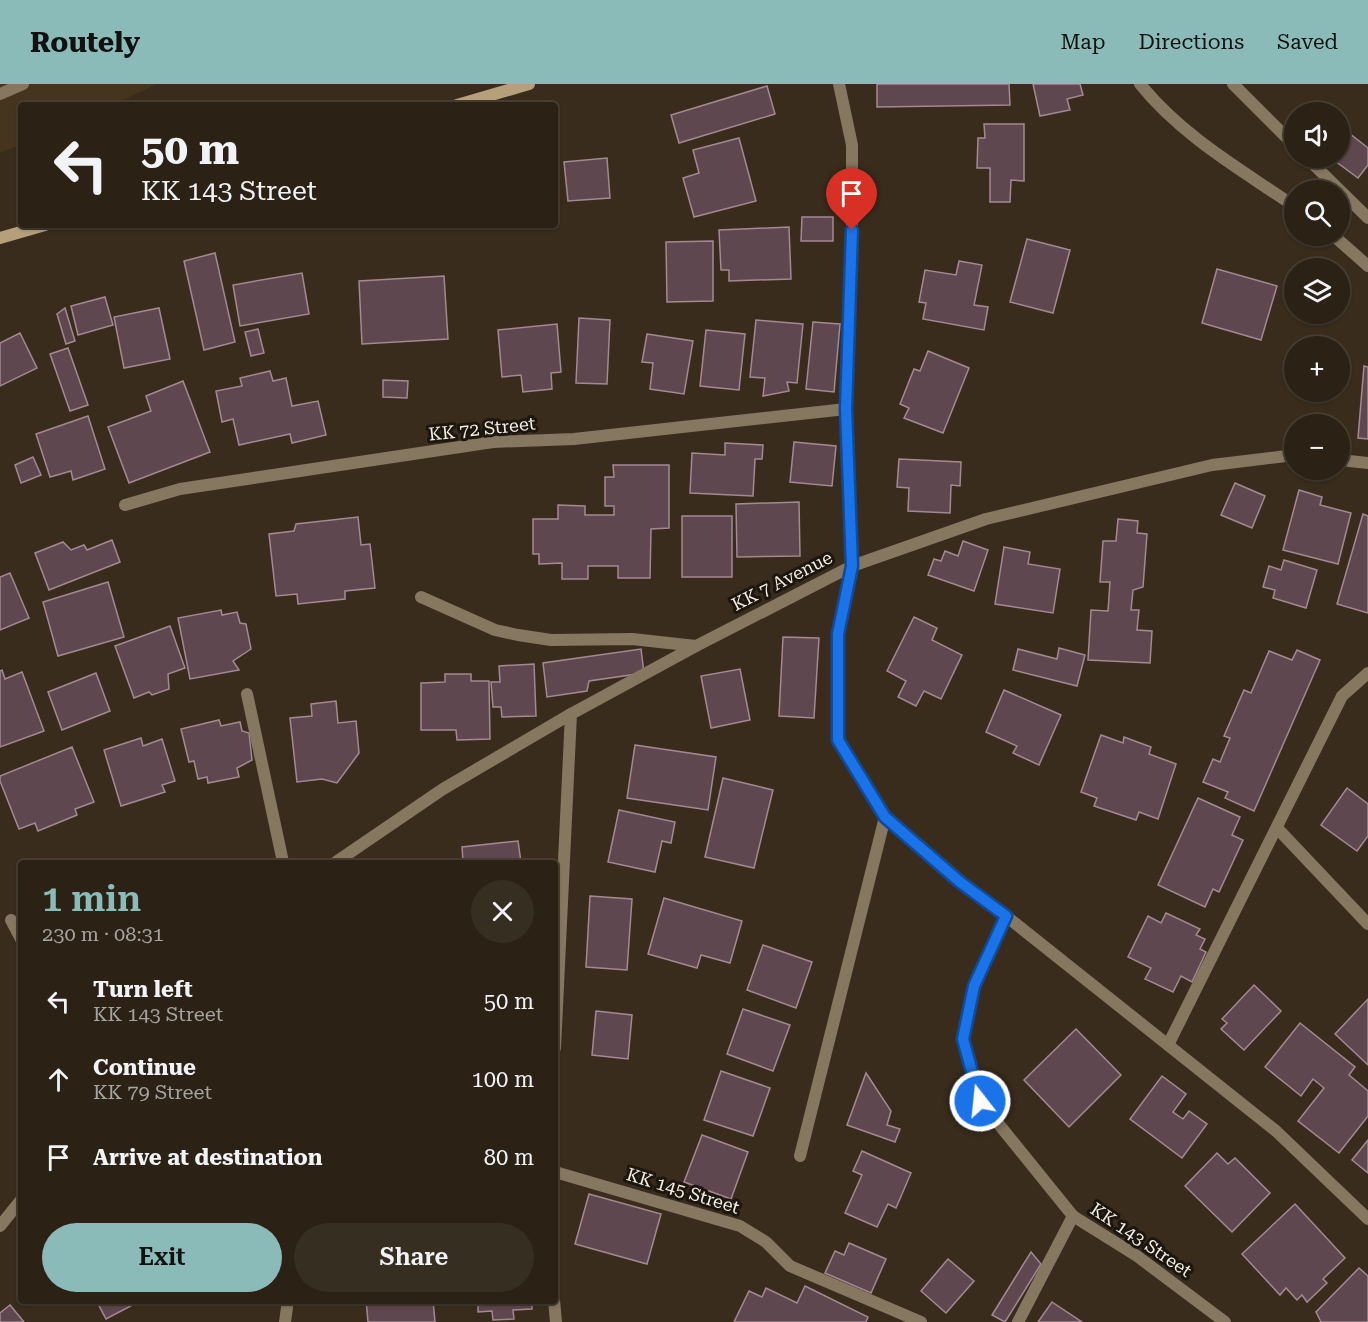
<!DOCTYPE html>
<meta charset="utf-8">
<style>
:root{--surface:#2b2115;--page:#372e22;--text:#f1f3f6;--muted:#a6a3a0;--line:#473e34;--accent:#8bbbb9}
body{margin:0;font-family:"Roboto Serif",serif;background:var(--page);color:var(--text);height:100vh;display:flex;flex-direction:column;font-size:22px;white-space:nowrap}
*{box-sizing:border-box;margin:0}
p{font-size:20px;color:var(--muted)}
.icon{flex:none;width:33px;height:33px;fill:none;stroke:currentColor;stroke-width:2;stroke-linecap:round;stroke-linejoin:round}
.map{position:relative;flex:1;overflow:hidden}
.drawer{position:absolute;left:18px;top:776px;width:540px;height:444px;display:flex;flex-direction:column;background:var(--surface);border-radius:6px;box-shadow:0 2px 4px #0004,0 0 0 2px var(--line)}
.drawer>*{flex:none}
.guide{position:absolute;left:18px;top:18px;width:540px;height:126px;border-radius:6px;box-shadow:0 2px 4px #0004,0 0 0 2px var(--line);background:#2b2115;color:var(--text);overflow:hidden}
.controls{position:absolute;left:1284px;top:18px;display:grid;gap:12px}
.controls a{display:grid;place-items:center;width:66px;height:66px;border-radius:50%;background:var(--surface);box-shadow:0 2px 4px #0004,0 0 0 2px var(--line);font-size:30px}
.pin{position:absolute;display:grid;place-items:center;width:51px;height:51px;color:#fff;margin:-62px -26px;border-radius:50% 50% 50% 0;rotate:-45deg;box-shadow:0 0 6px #0007}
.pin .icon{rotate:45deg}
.me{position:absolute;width:66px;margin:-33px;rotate:344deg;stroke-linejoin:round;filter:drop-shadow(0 0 4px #0008)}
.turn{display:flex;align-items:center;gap:21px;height:126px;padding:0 24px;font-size:27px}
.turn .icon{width:78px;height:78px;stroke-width:2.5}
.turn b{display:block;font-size:42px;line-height:51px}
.round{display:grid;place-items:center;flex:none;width:63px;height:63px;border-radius:32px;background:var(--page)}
.summary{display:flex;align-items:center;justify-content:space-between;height:102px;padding:0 24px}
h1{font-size:36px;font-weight:600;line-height:45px;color:var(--accent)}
.primary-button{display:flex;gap:12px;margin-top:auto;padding:12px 24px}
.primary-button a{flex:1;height:69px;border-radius:36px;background:var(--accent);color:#111;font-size:24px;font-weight:600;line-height:69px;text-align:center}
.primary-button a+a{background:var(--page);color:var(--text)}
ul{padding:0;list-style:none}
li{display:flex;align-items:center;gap:18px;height:78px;padding:0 24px}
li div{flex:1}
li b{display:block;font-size:22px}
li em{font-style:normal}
header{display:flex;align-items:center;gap:36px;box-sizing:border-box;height:84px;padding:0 30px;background:var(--accent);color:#111}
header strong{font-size:28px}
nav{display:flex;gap:33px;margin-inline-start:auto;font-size:21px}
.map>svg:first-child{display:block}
.built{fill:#46351e}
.building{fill:#5e474f;stroke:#a38992;stroke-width:1.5}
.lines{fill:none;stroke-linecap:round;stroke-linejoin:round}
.service{stroke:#857760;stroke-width:12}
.minor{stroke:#857760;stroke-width:12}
.tertiary{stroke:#857760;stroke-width:12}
.secondary{stroke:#b6a07b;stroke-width:12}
.route-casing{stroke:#114b97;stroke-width:15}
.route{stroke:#1a73e8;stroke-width:10}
.labels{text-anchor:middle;stroke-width:6;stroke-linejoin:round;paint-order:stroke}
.street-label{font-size:18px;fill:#f5ede2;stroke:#1c160f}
</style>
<header>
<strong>Routely</strong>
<nav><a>Map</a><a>Directions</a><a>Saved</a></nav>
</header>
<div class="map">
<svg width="1368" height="1238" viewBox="0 0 1368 1238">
<rect width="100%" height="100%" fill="#392c1c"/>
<!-- built -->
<path class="built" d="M 0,0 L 157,0 L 112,21 L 21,21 L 21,60 L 0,69 Z"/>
<!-- building -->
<g class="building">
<path d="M 877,0 L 1009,0 L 1010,21 L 877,23 Z"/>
<path d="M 1033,0 L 1080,0 L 1083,11 L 1067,15 L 1070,26 L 1040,32 Z"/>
<path d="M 767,2 L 775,30 L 679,59 L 671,31 Z"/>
<path d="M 984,40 L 1024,40 L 1024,97 L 1011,96 L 1010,118 L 990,118 L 990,84 L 977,84 L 978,54 L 985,54 Z"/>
<path d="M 1340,42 L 1368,64 L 1368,81 L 1358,94 L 1331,74 L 1340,74 Z"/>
<path d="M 739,54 L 756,117 L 694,133 L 683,94 L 699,89 L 693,66 Z"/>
<path d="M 607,74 L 610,114 L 568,117 L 564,78 Z"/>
<path d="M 802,133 L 833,133 L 833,157 L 801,157 Z"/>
<path d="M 789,143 L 791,195 L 729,197 L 729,186 L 721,186 L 719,146 Z"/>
<path d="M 1027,155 L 1070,166 L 1053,229 L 1010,218 Z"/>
<path d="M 713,157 L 713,217 L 667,218 L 666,158 Z"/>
<path d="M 215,169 L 235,258 L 204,266 L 184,177 Z"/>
<path d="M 959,177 L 982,181 L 974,221 L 988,223 L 984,246 L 923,235 L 926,219 L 919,218 L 925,186 L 956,191 Z"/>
<path d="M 1217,185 L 1277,202 L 1261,256 L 1202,239 Z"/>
<path d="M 302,189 L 309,230 L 240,242 L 233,201 Z"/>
<path d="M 444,192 L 448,255 L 362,260 L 359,197 Z"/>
<path d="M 105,213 L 113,241 L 78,251 L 71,222 Z"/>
<path d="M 65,224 L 75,257 L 66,260 L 57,230 Z"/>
<path d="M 159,224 L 170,275 L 124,284 L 114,233 Z"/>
<path d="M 579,234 L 610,236 L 607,300 L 576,299 Z"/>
<path d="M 756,236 L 803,240 L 797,299 L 787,298 L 789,307 L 763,312 L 765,294 L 750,293 Z"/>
<path d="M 813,238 L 840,240 L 834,308 L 806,305 Z"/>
<path d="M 557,240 L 561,288 L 551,289 L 552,305 L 523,308 L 521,291 L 502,293 L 498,246 Z"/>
<path d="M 258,245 L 264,269 L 251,272 L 245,248 Z"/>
<path d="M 706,246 L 745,250 L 739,306 L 700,302 Z"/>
<path d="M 20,249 L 37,284 L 0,302 L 0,259 Z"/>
<path d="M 647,250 L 693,257 L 684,310 L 650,305 L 653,279 L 642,278 Z"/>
<path d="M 68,264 L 88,321 L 70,327 L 50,270 Z"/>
<path d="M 928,267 L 969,284 L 943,349 L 904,334 L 909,324 L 900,320 L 914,285 L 920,287 Z"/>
<path d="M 1364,282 L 1368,283 L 1368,355 L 1358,354 Z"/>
<path d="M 270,287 L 273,297 L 286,294 L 292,322 L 318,317 L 326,351 L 292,359 L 290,350 L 239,361 L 233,335 L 222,338 L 216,307 L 242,302 L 240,294 Z"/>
<path d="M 383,296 L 408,297 L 407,314 L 383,313 Z"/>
<path d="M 183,297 L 210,368 L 129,399 L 108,343 L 151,327 L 146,312 Z"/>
<path d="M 88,332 L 105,385 L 73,396 L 71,387 L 50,393 L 36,350 Z"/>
<path d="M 794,358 L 836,362 L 832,402 L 790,398 Z"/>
<path d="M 725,359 L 763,361 L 762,375 L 755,375 L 753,412 L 690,409 L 692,369 L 725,371 Z"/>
<path d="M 33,373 L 41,391 L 21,399 L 15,381 Z"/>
<path d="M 899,375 L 961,378 L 960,402 L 951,401 L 950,429 L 908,427 L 909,404 L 897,403 Z"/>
<path d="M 613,381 L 669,381 L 669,444 L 651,445 L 650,494 L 618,494 L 618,482 L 588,482 L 588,495 L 562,495 L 562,479 L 539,480 L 539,470 L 533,470 L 533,435 L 558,435 L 558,421 L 585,422 L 585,431 L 614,431 L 614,422 L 605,422 L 605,393 L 614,393 Z"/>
<path d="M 1235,399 L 1265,412 L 1252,444 L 1221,431 Z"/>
<path d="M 1299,406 L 1322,413 L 1320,421 L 1351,429 L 1338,480 L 1283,466 Z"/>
<path d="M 799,418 L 800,472 L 737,473 L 736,420 Z"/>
<path d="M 1363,430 L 1368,432 L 1368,529 L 1337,520 Z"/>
<rect x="682" y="432" width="50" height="61"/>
<path d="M 358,433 L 361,461 L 370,460 L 375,504 L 345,507 L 345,515 L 298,520 L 297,510 L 276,512 L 269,450 L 294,447 L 296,440 Z"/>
<path d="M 1118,435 L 1138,437 L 1137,449 L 1147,450 L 1143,503 L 1133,506 L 1131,526 L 1139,526 L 1137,546 L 1152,547 L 1150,579 L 1088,576 L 1091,526 L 1108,527 L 1110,498 L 1100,498 L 1103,457 L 1116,457 Z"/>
<path d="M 112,456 L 120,478 L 49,506 L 35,469 L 63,458 L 71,466 L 84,461 L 87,466 Z"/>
<path d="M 963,457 L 988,466 L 974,507 L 928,491 L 934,475 L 941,477 L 945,467 L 958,472 Z"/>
<path d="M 1004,463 L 1030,468 L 1028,480 L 1060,485 L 1053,529 L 995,520 Z"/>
<path d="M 1284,476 L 1317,486 L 1306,524 L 1273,514 L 1275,506 L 1263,503 L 1269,482 L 1281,486 Z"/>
<path d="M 10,489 L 29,534 L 0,546 L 0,493 Z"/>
<path d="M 108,498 L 124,553 L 58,572 L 43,518 Z"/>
<path d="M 221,526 L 222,531 L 237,528 L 240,539 L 246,540 L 251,565 L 233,577 L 239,586 L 190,595 L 178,534 Z"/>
<path d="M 914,533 L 937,544 L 932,556 L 962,571 L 941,615 L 924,607 L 916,622 L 898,613 L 906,597 L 887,587 Z"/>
<path d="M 170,542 L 185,584 L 168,590 L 169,605 L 152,611 L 149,608 L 134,614 L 115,562 Z"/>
<path d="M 783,553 L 819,554 L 814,634 L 779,632 Z"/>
<path d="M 1059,564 L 1085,571 L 1077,602 L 1013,586 L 1018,565 L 1057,575 Z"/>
<path d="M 641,565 L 644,589 L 589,597 L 587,607 L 547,613 L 543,579 Z"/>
<path d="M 1297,566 L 1320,576 L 1254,727 L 1225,714 L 1228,708 L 1203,698 L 1213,675 L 1220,678 L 1230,654 L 1224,652 L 1244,606 L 1251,609 L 1269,567 L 1292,576 Z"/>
<path d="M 534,580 L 536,632 L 502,633 L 501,623 L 493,623 L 491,598 L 500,598 L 499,582 Z"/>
<path d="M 740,585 L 750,636 L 711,644 L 701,592 Z"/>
<path d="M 2,586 L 5,595 L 22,588 L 44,647 L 0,663 L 0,587 Z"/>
<path d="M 96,589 L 110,627 L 62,646 L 48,608 Z"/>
<path d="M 445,590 L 471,590 L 471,597 L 489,597 L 490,655 L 457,656 L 456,646 L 421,646 L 421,599 L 445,598 Z"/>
<path d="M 1004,606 L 1061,631 L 1039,681 L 1013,669 L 1017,662 L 986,648 Z"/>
<path d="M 336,617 L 338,639 L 356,637 L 359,669 L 337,699 L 322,695 L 297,698 L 290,634 L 312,632 L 311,620 Z"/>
<path d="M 219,636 L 221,642 L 240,638 L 242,647 L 249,649 L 252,676 L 237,684 L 239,693 L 208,699 L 207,693 L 198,695 L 194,677 L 189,678 L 181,645 Z"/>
<path d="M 1101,651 L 1123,659 L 1124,653 L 1151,663 L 1149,670 L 1176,680 L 1158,735 L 1139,728 L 1136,736 L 1094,722 L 1097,714 L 1081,708 Z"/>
<path d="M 141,654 L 143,662 L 162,655 L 175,697 L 162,701 L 165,708 L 121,722 L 104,666 Z"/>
<path d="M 635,661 L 716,673 L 708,726 L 627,714 Z"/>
<path d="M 72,663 L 94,718 L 75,725 L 77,731 L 38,747 L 35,739 L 19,745 L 0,697 L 0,692 Z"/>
<path d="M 723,694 L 773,706 L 754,784 L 705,773 Z"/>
<path d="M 1347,704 L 1368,720 L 1368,752 L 1357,767 L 1321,741 Z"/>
<path d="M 1198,714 L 1240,733 L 1232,751 L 1243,756 L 1219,808 L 1213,805 L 1205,823 L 1158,801 Z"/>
<path d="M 619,726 L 675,738 L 671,759 L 662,757 L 655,788 L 608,778 Z"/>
<path d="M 518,757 L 521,778 L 463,778 L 462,763 Z"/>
<path d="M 590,812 L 632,815 L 627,886 L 586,883 Z"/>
<path d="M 664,814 L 742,837 L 730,879 L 701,871 L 697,884 L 648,870 Z"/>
<path d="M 1166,829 L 1200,845 L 1196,851 L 1205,855 L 1200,865 L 1206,868 L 1192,898 L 1181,892 L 1173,908 L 1145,895 L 1151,884 L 1128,873 L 1148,832 L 1161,839 Z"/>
<path d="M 763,861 L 812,878 L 796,924 L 747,906 Z"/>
<path d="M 1254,901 L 1281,927 L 1244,966 L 1221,945 L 1227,939 L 1222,935 Z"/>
<path d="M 1368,915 L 1368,981 L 1335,950 Z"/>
<path d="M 743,925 L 790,941 L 773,987 L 727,970 Z"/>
<path d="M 596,927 L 632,931 L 628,975 L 592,971 Z"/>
<path d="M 1300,939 L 1355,983 L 1349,991 L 1368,1007 L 1368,1032 L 1339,1069 L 1298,1037 L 1324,1004 L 1313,995 L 1301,1012 L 1265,983 Z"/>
<path d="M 1076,945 L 1121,991 L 1069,1043 L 1024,996 Z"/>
<path d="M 721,987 L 770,1004 L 753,1052 L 704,1036 Z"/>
<path d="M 866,989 L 891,1027 L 887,1041 L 900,1045 L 895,1058 L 847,1041 Z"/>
<path d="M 1162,992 L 1186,1010 L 1173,1028 L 1183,1035 L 1189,1027 L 1207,1040 L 1182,1074 L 1130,1035 Z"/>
<path d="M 702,1051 L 748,1068 L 731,1115 L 684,1098 Z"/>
<path d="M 1368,1056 L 1368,1089 L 1352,1076 Z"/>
<path d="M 862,1067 L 911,1089 L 896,1124 L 888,1120 L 877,1143 L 845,1129 L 862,1091 L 853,1087 Z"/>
<path d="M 1217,1069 L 1228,1080 L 1235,1074 L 1270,1109 L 1232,1148 L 1185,1102 Z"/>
<path d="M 589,1110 L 661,1130 L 647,1180 L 575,1160 Z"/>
<path d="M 1295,1120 L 1345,1174 L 1323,1195 L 1327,1199 L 1307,1218 L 1302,1211 L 1297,1216 L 1286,1204 L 1280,1211 L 1242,1170 Z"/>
<path d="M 849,1159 L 886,1175 L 871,1209 L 825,1189 L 835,1167 L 844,1171 Z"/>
<path d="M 1031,1168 L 1041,1180 L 1005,1238 L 992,1231 Z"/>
<path d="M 948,1175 L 974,1197 L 946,1229 L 921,1207 Z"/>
<path d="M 1359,1184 L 1368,1192 L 1368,1238 L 1321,1238 L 1316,1228 Z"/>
<path d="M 805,1202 L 868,1233 L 866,1238 L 734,1238 L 749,1207 L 762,1213 L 766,1204 L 797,1219 Z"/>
<path d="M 96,1216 L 142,1216 L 106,1235 Z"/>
<path d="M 366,1216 L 433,1216 L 435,1238 L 368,1238 Z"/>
<path d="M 478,1216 L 532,1216 L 532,1225 L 513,1226 L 514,1235 L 493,1236 L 492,1227 L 478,1228 Z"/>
<path d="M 1052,1218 L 1082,1238 L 1038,1238 Z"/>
<path d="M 10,1221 L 24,1238 L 0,1238 L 0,1229 Z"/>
</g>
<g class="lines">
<!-- service -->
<g class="service">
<path d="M 1233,0 L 1294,61"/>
<path d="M 0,10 L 23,0"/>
<path d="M 1307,74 L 1368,134"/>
<path d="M 421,513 L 495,546 L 518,551 L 551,556 L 632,555 L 696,562"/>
<path d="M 11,836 L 21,855"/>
<path d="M 800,1072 L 885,733"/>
</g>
<!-- minor -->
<g class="minor">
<path d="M 839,0 L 852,61 L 852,146 L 846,325 L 852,482 L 838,550 L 838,655 L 885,733 L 960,798 L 1006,832 L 974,902 L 963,955 L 980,1017 L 1073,1132 L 1137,1172 L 1225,1238"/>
<path d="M 1140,0 C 1182,52 1240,85 1294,122"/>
<path d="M 1334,152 L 1368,182"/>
<path d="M 125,421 L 180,405 L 493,358 L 574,355 L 846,325"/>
<path d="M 247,610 L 283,778"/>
<path d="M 1277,744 L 1368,840"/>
<path d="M 1006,832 L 1276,1047 L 1368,1135"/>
<path d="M 1168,961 L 1342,612 L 1368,589"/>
<path d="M 555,964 L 571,630"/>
<path d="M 555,1088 L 740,1142 L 766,1158 L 790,1182 L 921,1238"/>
<path d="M 554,1216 L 556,1238"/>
<path d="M 285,1238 L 288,1216"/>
<path d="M 1018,1238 L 1073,1132"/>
</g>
<!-- tertiary -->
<g class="tertiary">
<path d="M 1340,376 L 1368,379"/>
<path d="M 336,778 L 443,705 L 571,630 L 696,562 L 852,482 L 986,435 L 1212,381 L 1294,371"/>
<path d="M 0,1142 L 21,1116"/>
</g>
<!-- secondary -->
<g class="secondary">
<path d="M 457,21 L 529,0"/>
<path d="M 0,154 L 45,141"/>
</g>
</g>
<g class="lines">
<!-- route casing -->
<g class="route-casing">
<path id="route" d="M 852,146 L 846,325 L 852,482 L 838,550 L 838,656 L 885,733 L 960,798 L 1006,832 L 974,902 L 963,955 L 980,1017"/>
</g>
<!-- route -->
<use href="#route" class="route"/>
</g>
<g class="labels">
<!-- street labels -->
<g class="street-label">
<text transform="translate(482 345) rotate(-6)" y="6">KK 72 Street</text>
<text transform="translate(782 497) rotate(-27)" y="6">KK 7 Avenue</text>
<text transform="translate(683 1107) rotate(17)" y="6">KK 145 Street</text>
<text transform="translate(1141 1156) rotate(34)" y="6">KK 143 Street</text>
</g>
</g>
</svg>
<div class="controls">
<a><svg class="icon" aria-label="sound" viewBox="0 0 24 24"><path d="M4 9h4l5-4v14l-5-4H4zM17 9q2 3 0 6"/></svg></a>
<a><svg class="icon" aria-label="search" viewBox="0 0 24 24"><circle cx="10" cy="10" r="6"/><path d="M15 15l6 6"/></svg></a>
<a><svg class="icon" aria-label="layers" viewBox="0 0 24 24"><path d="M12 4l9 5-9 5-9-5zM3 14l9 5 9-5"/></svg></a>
<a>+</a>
<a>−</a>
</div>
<div class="pin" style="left:852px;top:146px;background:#d93025"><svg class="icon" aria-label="arrive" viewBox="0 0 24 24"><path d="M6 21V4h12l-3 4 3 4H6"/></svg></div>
<svg class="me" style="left:980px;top:1017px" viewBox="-20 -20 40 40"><circle r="17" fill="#1a73e8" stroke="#fff" stroke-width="3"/><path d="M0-11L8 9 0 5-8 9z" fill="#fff"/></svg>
<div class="guide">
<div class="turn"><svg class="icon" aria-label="left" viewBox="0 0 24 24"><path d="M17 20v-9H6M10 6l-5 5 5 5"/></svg><div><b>50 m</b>KK 143 Street</div></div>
</div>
<section class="drawer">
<div class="summary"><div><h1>1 min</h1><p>230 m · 08:31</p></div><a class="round"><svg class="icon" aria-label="close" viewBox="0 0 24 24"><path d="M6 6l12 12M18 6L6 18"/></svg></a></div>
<ul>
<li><svg class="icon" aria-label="left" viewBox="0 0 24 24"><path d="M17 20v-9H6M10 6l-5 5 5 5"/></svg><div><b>Turn left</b><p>KK 143 Street</p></div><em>50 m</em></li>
<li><svg class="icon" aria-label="ahead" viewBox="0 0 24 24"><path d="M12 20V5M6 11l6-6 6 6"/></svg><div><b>Continue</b><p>KK 79 Street</p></div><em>100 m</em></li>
<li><svg class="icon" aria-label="arrive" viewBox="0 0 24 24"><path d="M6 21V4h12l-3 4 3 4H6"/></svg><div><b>Arrive at destination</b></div><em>80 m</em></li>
</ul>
<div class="primary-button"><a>Exit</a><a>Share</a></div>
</section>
</div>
